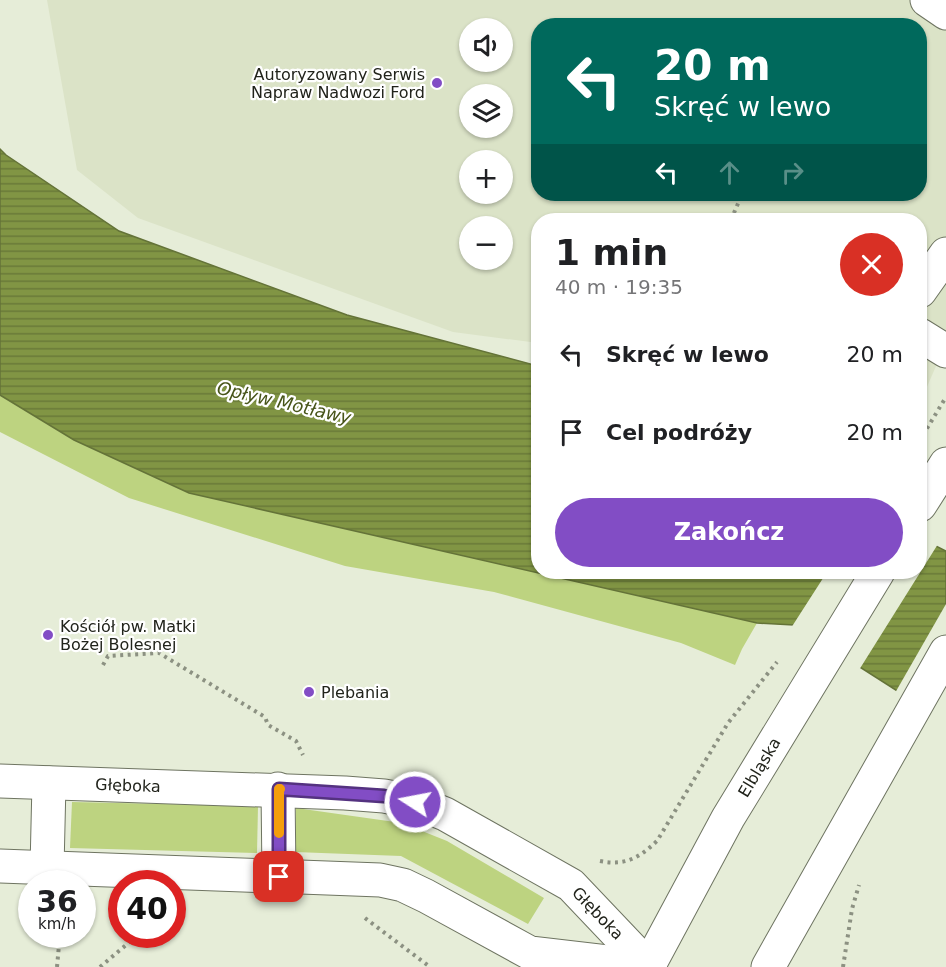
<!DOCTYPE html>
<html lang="pl">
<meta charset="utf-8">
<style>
:root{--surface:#fff;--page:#f2f2f2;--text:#202124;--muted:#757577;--accent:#824dc5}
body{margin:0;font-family:"DejaVu Sans",sans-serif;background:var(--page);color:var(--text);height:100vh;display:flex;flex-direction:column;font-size:22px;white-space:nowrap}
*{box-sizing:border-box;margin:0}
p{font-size:20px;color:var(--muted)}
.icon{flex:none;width:33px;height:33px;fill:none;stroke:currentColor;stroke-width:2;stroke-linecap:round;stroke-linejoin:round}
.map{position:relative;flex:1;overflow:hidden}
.sheet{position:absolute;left:531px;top:213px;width:396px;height:366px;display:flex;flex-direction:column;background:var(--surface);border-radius:24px;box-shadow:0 2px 4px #0004}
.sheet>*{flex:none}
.guide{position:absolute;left:531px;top:18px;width:396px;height:183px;border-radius:24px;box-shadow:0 2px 4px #0004;background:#00695c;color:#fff;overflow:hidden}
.tools{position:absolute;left:459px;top:18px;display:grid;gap:12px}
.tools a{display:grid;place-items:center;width:54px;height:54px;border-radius:50%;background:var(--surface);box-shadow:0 2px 4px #0004;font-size:30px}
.speed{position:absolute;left:18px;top:870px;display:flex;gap:12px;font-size:30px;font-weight:700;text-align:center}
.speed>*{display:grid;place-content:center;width:78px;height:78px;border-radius:50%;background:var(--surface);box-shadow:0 2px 4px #0004;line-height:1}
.speed small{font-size:15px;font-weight:400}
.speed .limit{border:9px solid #d22;background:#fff;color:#111}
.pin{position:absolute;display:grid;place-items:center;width:51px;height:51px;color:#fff;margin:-26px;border-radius:12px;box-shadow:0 3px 9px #0006}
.me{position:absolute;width:66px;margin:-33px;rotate:281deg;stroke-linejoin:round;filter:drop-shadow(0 0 4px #0008)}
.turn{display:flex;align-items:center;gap:21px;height:126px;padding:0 24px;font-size:27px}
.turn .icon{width:78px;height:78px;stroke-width:2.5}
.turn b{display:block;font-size:42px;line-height:51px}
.lanes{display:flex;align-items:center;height:57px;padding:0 24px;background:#0003;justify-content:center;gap:30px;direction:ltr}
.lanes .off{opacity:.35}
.round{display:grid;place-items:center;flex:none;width:63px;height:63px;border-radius:32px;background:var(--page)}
.head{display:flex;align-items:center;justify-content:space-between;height:102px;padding:0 24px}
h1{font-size:36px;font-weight:700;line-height:45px}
.cta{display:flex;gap:12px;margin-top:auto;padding:12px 24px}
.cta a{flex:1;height:69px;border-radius:36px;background:var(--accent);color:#fff;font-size:24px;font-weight:700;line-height:69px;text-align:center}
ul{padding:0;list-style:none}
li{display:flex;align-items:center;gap:18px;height:78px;padding:0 24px}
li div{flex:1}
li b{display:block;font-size:22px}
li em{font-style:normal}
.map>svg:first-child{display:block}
.built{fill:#dbe3c7;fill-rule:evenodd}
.green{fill:#bdd380}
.water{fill:url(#water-rules);stroke:#647338;stroke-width:1.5}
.pier{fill:#e6edd8}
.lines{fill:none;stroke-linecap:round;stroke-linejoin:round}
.minor-casing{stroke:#6e7461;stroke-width:35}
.major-casing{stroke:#6e7461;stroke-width:35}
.path{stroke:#8c9182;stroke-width:4;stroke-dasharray:3 4.5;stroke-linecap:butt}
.minor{stroke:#fff;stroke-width:33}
.major{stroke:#fff;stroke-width:33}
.route-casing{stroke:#543280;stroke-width:15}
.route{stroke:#824dc5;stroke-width:10}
.slow{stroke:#f59e0b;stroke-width:10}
.poi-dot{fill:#824dc5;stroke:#fff;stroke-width:2}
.labels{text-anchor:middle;stroke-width:4.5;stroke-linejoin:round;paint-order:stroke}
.poi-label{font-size:16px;fill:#21231b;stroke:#fff;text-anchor:start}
.street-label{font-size:16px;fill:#21231b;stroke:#fff}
.water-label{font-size:18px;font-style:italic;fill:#475419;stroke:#fff}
</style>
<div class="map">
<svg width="946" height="967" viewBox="0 0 946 967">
<defs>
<pattern id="water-rules" width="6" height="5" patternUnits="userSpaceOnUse" patternTransform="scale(1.5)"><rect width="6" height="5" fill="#819544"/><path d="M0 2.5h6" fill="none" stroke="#697938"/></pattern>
</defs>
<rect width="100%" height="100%" fill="#e6edd8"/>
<!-- built -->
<path class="built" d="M 47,0 L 946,0 L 946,343 L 920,403 L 920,220 L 538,220 L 538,343 L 453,332 L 138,218 L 77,170 ZM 538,26 L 920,26 L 920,194 L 538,194 ZM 470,28 L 502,28 L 502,62 L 470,62 ZM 470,94 L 502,94 L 502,128 L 470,128 ZM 470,160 L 502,160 L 502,194 L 470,194 ZM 470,226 L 502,226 L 502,260 L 470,260 Z"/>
<!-- green -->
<g class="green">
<path d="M 0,395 L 74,440 L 189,493 L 757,623 L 742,649 L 735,665 L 681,643 L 494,592 L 345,566 L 129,498 L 0,432 Z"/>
<path d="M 72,802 L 258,806 L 257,853 L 70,848 Z"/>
<path d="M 296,808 L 402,823 L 447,841 L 544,898 L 528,924 L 401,856 L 295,852 Z"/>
</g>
<!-- water -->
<path class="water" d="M 0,149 L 6,155 L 119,231 L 347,315 L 538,366 L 538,572 L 920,572 L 920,538 L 946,551 L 946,722 L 794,625 L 757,623 L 189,493 L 74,440 L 0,395 Z"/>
<!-- pier -->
<g class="pier">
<path d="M 920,535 L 938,544 L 859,670 L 791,628 L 827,572 L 920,572 Z"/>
<path d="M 946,604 L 946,725 L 895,693 Z"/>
</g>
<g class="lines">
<!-- minor casing -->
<g class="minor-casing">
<g id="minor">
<path d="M 927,0 L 946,13"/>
<path d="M 920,291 L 946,254"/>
<path d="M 920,335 L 946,351"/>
<path d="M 0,781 L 345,793 L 384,796 L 415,802 L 445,814 L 571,885 L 648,966"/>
<path d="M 278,789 L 279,877"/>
<path d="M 0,866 L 380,880 L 403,885 L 426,896 L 530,953 L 650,967"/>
<path d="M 47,868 L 49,783"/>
</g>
</g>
<!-- major casing -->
<g class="major-casing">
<g id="major">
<path d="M 920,505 L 946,464"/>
<path d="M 648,967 L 728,818 L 878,572"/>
<path d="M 768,967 L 946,652"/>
</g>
</g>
<!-- path -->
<g class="path">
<path d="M 731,220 L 742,194"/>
<path d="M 923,435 L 946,397"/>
<path d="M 103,665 L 108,656 L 159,653 L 265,717 L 268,725 L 296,741 L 303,755"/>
<path d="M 600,861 C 625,866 639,858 657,841 L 728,723 L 777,662"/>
<path d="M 365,918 L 430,967"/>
<path d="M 57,967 L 60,934"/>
<path d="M 100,967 L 139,934"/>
<path d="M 843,967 L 852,909 L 859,885"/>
</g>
<!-- minor -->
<use href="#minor" class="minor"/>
<!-- major -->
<use href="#major" class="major"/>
</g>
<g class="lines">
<!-- route casing -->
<g class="route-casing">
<path id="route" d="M 279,877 L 279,789 L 384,796 L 415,802"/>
</g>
<!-- route -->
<use href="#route" class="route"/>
<!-- slow -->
<path class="slow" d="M 279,833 L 279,789 L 280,789"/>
</g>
<!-- markers -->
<g class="poi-dot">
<circle cx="437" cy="83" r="6"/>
<circle cx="48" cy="635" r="6"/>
<circle cx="309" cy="692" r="6"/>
</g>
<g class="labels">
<!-- poi labels -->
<g class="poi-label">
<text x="425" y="80" text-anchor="end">Autoryzowany Serwis<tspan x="425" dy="18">Napraw Nadwozi Ford</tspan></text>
<text x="60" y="632">Kościół pw. Matki<tspan x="60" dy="18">Bożej Bolesnej</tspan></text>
<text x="321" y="698">Plebania</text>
</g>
<!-- street labels -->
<g class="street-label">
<text transform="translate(759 767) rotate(-59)" y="6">Elbląska</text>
<text transform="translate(128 785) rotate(2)" y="6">Głęboka</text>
<text transform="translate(598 913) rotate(46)" y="6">Głęboka</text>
</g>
<!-- water labels -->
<g class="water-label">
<text transform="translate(284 403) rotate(13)" y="6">Opływ Motławy</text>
</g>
</g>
</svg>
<div class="tools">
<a><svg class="icon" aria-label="sound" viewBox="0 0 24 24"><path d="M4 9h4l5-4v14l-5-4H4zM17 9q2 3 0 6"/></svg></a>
<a><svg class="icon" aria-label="layers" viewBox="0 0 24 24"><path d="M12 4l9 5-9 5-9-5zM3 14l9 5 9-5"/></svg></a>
<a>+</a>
<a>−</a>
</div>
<div class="speed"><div>36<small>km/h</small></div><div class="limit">40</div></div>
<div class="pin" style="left:279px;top:877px;background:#d93025"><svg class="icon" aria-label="arrive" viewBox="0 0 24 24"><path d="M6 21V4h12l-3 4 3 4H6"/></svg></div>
<svg class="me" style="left:415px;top:802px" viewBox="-20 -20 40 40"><circle r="17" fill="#824dc5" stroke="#fff" stroke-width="3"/><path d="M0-11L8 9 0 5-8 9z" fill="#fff"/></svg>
<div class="guide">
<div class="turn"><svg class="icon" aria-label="left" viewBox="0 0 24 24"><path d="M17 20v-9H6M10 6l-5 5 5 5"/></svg><div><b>20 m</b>Skręć w lewo</div></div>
<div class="lanes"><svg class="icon" aria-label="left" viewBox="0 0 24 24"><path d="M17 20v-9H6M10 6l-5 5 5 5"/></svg><svg class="icon off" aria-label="ahead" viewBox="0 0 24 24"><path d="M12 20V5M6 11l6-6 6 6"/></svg><svg class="icon off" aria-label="right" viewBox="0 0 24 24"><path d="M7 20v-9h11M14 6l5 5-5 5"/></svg></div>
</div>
<section class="sheet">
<div class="head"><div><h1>1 min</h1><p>40 m · 19:35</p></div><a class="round" style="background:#d93025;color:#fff"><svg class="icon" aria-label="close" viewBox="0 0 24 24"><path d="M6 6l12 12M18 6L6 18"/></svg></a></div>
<ul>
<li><svg class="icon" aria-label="left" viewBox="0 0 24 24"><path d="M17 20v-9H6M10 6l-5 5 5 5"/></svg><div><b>Skręć w lewo</b></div><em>20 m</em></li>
<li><svg class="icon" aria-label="arrive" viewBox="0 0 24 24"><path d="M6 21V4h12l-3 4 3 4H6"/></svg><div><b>Cel podróży</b></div><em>20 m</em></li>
</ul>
<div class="cta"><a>Zakończ</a></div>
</section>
</div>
